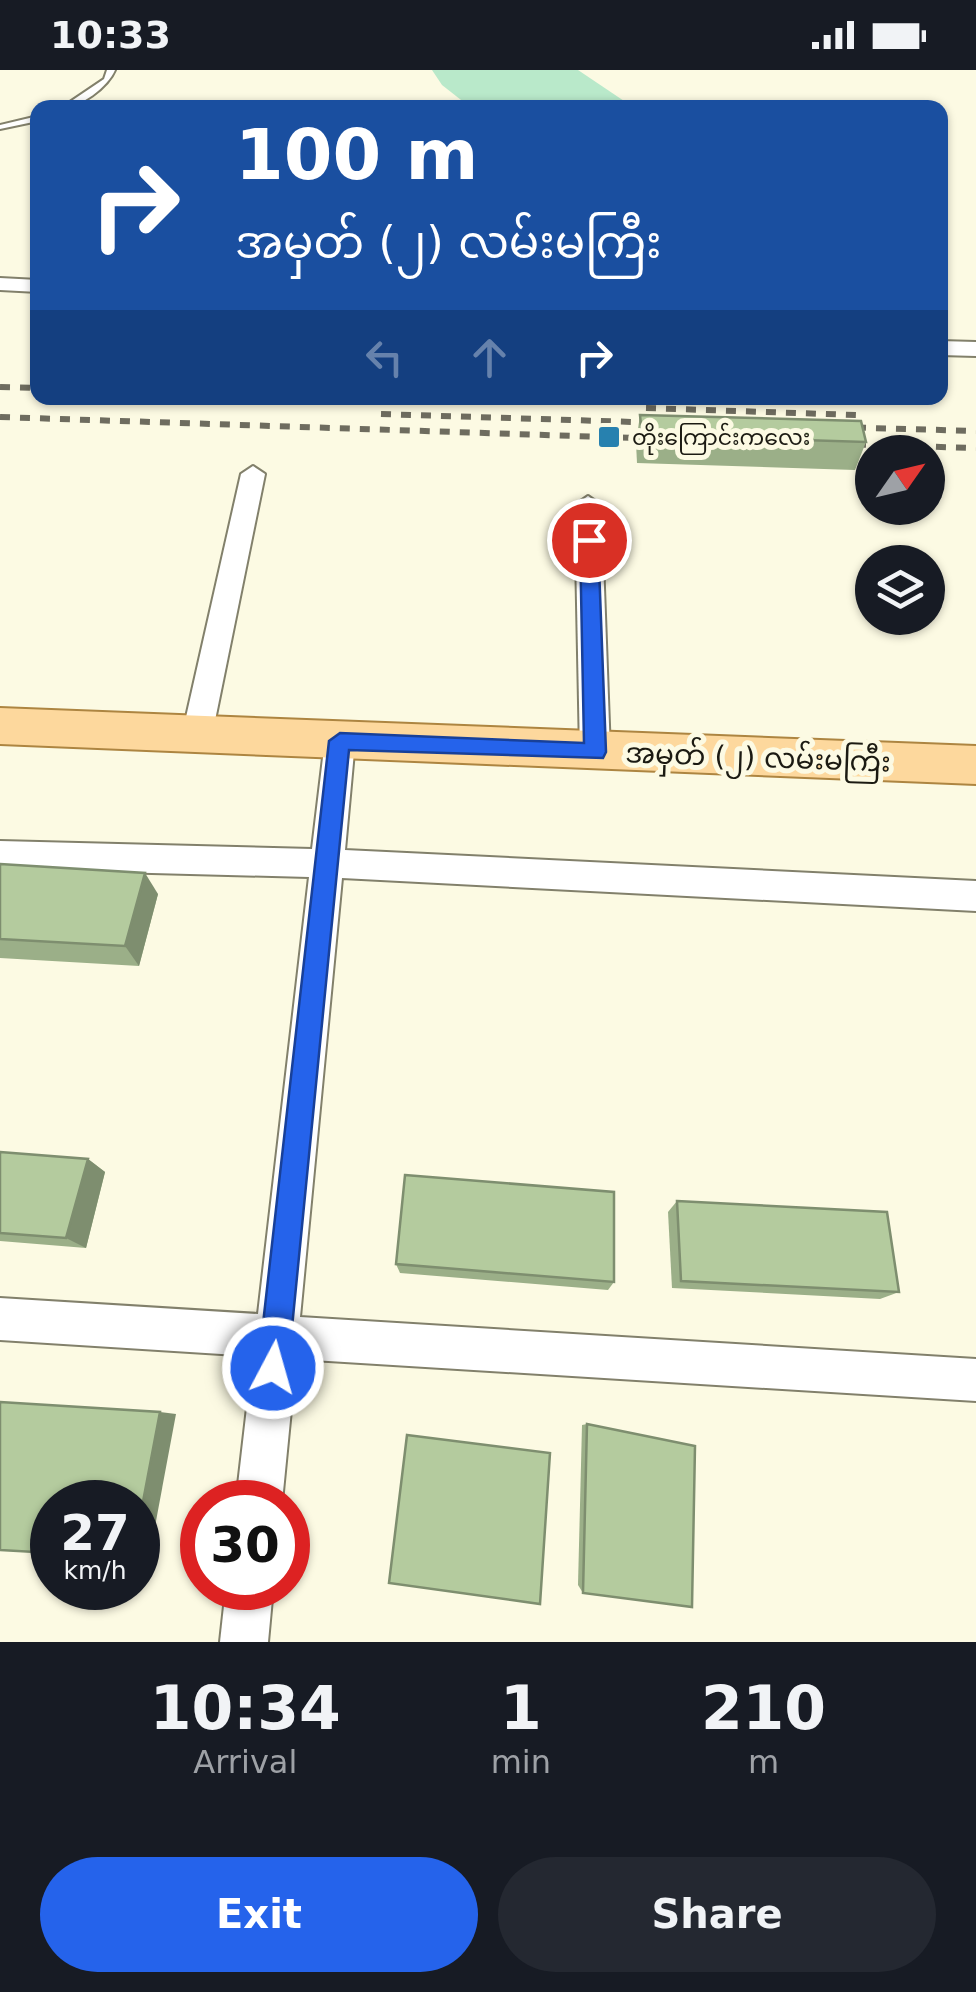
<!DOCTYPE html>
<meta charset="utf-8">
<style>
:root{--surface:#171b24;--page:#242831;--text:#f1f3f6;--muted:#9ea1a6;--accent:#2563eb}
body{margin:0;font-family:"DejaVu Sans","Noto Sans Myanmar",sans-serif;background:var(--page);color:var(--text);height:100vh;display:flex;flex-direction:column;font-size:38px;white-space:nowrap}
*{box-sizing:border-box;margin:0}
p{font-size:32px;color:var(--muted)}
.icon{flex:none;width:55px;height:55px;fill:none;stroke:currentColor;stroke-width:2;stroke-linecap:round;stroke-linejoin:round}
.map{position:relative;height:1572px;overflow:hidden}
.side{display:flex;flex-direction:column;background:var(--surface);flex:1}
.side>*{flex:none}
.banner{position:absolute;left:30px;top:30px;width:918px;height:305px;border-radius:20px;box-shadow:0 2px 8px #0004;background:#1a4fa0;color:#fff;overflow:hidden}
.needle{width:65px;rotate:56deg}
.tools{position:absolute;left:855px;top:365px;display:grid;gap:20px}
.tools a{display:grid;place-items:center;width:90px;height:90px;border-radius:50%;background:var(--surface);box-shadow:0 2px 8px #0004;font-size:50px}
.speed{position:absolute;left:30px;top:1410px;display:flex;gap:20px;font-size:50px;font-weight:700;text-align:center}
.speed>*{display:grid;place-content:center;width:130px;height:130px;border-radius:50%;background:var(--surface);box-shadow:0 2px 8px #0004;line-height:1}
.speed small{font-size:25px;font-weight:400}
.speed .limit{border:15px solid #d22;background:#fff;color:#111}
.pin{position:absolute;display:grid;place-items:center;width:85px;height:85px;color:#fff;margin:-42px;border:5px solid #fff;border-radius:50%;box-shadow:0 2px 10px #0007}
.me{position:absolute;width:110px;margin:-55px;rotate:6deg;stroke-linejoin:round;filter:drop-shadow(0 0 8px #0008)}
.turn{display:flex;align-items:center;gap:35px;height:210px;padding:0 40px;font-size:45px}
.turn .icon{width:130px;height:130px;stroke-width:2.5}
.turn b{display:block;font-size:70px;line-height:85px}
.lanes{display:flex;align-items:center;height:95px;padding:0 40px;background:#0003;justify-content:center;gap:50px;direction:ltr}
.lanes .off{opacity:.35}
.eta{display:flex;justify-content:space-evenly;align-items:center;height:170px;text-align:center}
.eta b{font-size:60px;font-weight:700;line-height:70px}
.action{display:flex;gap:20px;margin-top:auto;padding:20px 40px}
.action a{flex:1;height:115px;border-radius:60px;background:var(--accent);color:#fff;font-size:40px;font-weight:700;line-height:115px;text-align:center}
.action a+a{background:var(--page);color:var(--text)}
.status{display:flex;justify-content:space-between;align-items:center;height:70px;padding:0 50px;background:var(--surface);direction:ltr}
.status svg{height:28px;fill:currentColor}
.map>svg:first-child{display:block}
.water{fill:#b9e9ca}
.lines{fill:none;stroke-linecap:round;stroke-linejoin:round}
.service-casing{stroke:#82806b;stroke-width:4}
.minor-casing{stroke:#82806b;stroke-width:4}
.primary-casing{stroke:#ad8541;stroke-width:4}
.service{fill:#fff;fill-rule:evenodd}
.minor{fill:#fff;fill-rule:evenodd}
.primary{fill:#fdd89d;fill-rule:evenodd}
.rail{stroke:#6e6c5f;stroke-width:6;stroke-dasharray:10 10;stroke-linecap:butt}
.wall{fill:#9baf88}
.shaded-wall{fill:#7e8e6f}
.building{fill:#b4cb9e;stroke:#7e8e6f;stroke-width:2.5}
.route{fill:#2563eb;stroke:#184099;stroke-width:2.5}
.poi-dot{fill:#2781af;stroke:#fcfae3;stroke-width:4}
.labels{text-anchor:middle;stroke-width:10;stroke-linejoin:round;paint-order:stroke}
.far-poi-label{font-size:22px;fill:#1b1a12;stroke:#fcfae3;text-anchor:start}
.street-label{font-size:28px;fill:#1b1a12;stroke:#fcfae3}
</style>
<div class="status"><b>10:33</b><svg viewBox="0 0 49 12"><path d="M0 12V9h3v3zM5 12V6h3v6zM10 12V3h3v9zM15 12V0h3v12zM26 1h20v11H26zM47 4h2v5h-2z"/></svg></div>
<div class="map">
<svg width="976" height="1572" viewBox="0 0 976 1572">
<rect width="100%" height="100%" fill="#fcfae3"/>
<!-- water -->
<path class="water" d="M 432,0 L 578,0 L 633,37 L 470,37 L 442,15 Z"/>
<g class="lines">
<!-- service casing -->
<g class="service-casing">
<g id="service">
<path d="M 107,0 L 115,0 C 108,17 80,38 61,38 L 104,9 Z"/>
<path d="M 38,46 L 38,51 L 0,59 L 0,55 Z"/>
</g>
</g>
<!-- minor casing -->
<g class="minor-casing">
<g id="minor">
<path d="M 0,208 L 38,210 L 38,222 L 0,220 Z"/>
<path d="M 940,271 L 976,272 L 976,286 L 940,285 Z"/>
<path d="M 253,396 L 265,404 L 212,665 L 208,673 L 197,677 L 186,673 L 182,665 L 241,404 Z"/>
<path d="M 588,426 L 601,435 L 610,682 L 606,691 L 595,694 L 584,691 L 580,682 L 575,435 Z"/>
<path d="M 340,659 L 351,662 L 355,671 L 345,780 L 976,811 L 976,841 L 342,808 L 300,1247 L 976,1289 L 976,1331 L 296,1289 L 282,1432 L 236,1432 L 253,1286 L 0,1270 L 0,1228 L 258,1244 L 309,807 L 0,799 L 0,771 L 312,779 L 325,671 L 329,662 Z"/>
<path d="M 226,1518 L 273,1518 L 268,1572 L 220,1572 Z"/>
</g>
</g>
<!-- primary casing -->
<g class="primary-casing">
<path id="primary" d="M 0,638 L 976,676 L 976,714 L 0,674 Z"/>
</g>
<!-- service -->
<use href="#service" class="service"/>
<!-- minor -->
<use href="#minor" class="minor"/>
<!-- primary -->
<use href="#primary" class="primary"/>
<!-- rail -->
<g class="rail">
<path d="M 0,317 L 38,318"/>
<path d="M 321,328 L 406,330"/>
<path d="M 646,338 L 856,345"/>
<path d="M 381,344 L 666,353"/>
<path d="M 0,347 L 666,369"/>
<path d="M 836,357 L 976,361"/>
<path d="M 836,374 L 976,378"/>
</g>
</g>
<!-- wall -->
<g class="wall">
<path d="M 640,345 L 866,372 L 855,400 L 637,393 L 636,373 Z"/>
<path d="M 0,794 L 158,824 L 139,896 L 0,888 Z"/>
<path d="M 0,1082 L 88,1089 L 105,1102 L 86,1178 L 0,1171 Z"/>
<path d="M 677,1131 L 899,1222 L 880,1229 L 672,1218 L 668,1142 Z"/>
<path d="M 396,1194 L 614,1212 L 608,1220 L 400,1203 Z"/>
<path d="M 587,1354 L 583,1523 L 578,1515 L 582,1355 Z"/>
</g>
<!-- shaded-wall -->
<g class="shaded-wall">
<path d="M 145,803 L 158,824 L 139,896 L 125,876 Z"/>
<path d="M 88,1089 L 105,1102 L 86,1178 L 66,1168 Z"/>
<path d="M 160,1342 L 176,1344 L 150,1483 L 138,1487 L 138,1458 Z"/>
</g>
<!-- building -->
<g class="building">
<path d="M 640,345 L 861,351 L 866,372 L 642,365 Z"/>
<path d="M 0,794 L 145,803 L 125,876 L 0,869 Z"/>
<path d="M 0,1082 L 88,1089 L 66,1168 L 0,1163 Z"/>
<path d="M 405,1105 L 614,1122 L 614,1212 L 396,1194 Z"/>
<path d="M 677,1131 L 887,1142 L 899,1222 L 681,1211 Z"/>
<path d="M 0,1332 L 160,1342 L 138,1458 L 138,1432 L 52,1432 L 52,1483 L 0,1480 Z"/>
<path d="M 587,1354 L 695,1376 L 692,1537 L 583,1523 Z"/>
<path d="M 407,1365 L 550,1383 L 540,1534 L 389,1513 Z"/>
</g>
<!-- route -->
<path class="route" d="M 589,464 L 598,470 L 606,682 L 603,688 L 349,680 L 288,1298 L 284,1308 L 273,1312 L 263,1308 L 258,1298 L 329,671 L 340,663 L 584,673 L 580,470 Z"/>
<!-- markers -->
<rect class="poi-dot" x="597" y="355" width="24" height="24" rx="5"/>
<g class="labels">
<!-- far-poi labels -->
<g class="far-poi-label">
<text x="632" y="375">တိုးကြောင်းကလေး</text>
</g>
<!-- street labels -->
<g class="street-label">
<text transform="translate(758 687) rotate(2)" y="10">အမှတ် (၂) လမ်းမကြီး</text>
</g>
</g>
</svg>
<div class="tools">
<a><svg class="needle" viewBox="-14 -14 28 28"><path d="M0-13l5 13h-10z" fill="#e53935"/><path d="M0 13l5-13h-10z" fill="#9ea1a6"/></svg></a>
<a><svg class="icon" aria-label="layers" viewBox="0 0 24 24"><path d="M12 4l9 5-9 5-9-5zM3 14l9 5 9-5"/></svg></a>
</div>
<div class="speed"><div>27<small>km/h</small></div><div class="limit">30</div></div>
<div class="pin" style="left:589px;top:470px;background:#d93025"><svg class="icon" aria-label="arrive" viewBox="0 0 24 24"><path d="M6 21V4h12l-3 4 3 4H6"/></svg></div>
<svg class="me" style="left:273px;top:1298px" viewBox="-20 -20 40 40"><circle r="17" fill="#2563eb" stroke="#fff" stroke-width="3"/><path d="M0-11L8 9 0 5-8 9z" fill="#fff"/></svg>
<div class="banner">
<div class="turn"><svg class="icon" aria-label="right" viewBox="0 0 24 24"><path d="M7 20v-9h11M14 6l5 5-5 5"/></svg><div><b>100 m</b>အမှတ် (၂) လမ်းမကြီး</div></div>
<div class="lanes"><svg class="icon off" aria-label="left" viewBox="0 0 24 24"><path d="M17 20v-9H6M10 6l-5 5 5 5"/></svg><svg class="icon off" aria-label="ahead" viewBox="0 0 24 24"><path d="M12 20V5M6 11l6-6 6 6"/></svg><svg class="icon" aria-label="right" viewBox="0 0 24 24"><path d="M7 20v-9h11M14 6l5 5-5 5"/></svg></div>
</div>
</div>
<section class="side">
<div class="eta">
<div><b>10:34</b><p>Arrival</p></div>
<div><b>1</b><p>min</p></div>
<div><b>210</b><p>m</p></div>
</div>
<div class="action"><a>Exit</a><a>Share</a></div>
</section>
